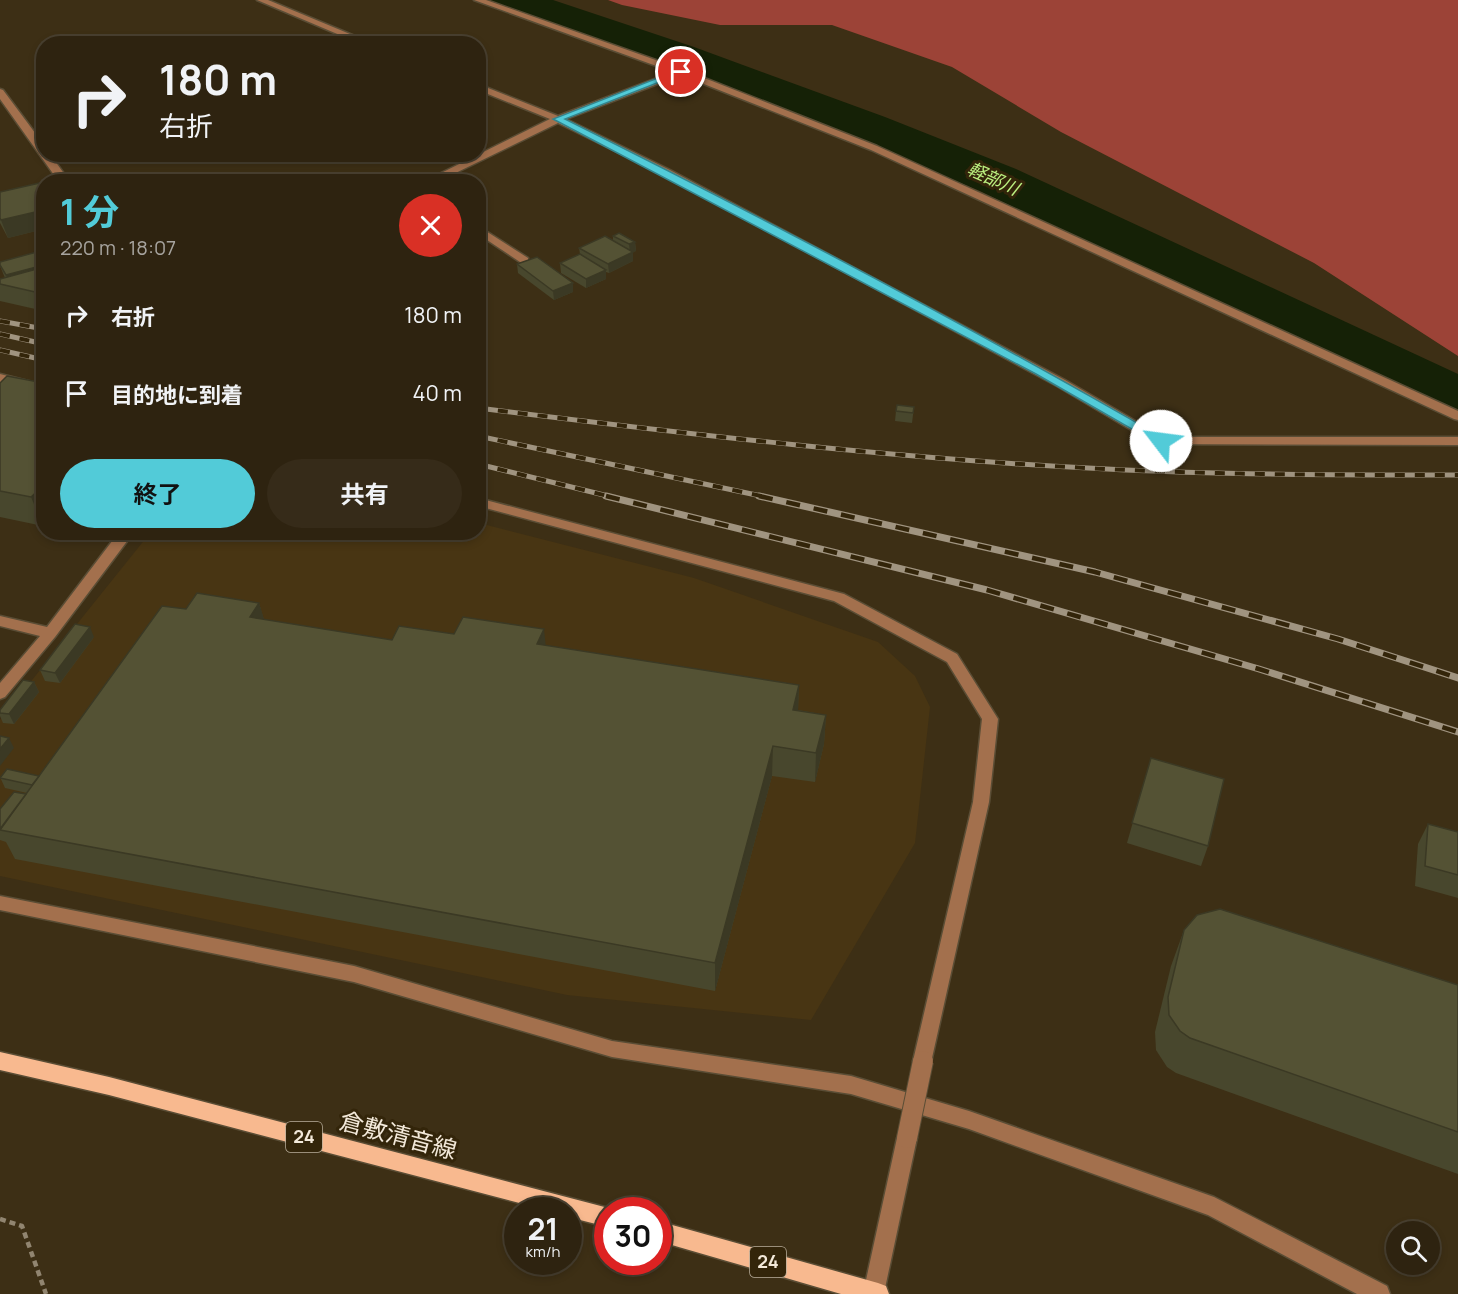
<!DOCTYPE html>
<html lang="ja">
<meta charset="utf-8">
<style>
:root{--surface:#2e2310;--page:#362b19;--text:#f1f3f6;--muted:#a7a49f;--line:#494030;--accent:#52cbd8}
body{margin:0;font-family:Manrope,"Noto Sans JP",sans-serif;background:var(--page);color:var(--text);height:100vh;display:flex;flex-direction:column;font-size:22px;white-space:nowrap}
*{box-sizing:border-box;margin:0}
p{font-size:20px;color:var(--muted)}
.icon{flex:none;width:33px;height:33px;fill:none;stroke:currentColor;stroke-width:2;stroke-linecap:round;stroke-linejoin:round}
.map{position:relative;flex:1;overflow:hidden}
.side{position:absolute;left:36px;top:174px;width:450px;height:366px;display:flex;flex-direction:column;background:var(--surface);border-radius:24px;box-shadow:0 3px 9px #0003,0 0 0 2px var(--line)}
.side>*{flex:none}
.hud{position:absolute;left:36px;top:36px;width:450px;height:126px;border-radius:24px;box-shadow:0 3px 9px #0003,0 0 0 2px var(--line);background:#2e2310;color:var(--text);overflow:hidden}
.buttons{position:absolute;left:1386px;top:1221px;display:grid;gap:12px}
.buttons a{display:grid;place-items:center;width:54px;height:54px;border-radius:50%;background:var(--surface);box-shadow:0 3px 9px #0003,0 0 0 2px var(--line);font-size:30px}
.speed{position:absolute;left:504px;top:1197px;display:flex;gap:12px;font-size:30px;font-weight:700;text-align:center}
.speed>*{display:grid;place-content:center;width:78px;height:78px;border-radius:50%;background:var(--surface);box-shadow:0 3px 9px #0003,0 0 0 2px var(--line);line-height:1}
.speed small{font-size:15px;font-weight:400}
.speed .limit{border:9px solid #d22;background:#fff;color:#111}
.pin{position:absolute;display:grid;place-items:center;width:51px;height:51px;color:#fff;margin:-26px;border:3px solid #fff;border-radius:50%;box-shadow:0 2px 6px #0007}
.me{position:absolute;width:66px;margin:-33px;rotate:300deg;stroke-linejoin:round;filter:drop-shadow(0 0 4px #0008)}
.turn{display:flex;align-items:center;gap:21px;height:126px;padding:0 24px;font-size:27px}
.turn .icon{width:78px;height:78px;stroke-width:2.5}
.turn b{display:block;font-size:42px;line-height:51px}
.round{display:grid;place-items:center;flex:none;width:63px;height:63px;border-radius:32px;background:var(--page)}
.head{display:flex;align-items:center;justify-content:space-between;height:102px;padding:0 24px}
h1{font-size:36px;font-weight:700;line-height:45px;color:var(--accent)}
.cta{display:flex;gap:12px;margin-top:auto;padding:12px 24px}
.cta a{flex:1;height:69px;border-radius:36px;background:var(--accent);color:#111;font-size:24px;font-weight:700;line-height:69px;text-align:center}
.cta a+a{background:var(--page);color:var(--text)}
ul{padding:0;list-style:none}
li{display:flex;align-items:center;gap:18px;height:78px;padding:0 24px}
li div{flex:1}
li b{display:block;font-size:22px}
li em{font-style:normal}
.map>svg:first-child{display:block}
.built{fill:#483513}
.forest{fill:#9c4337}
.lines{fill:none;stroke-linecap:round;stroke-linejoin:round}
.river{fill:#152106;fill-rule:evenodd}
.minor-casing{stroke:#5a4d35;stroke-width:3}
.major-casing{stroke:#5a4d35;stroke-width:3}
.path{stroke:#918570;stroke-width:4.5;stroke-dasharray:6 4;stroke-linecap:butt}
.minor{fill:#a3704d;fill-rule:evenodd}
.major{fill:#f8b98f;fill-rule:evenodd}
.rail-far1-casing{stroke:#a09480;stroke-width:5}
.rail-casing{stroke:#a09480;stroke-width:7}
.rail-far1{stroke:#33250a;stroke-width:4;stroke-dasharray:10;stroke-linecap:butt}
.rail{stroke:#33250a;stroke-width:4.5;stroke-dasharray:14;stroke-linecap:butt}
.minor-bridge-casing{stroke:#5a4d35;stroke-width:22;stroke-linecap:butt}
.minor-bridge{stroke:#a3704d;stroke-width:20}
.wall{fill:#48472d}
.shaded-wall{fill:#3b3924}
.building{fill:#545234;stroke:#3b3924;stroke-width:1.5}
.route{fill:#52cbd8;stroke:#35848c;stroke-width:1.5}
.labels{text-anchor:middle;stroke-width:6;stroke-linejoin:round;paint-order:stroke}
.far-water-label{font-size:18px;font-style:italic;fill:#bcf181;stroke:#33250a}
.shield{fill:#33250a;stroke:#b9ae9c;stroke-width:1.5}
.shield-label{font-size:18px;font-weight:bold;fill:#f3e9da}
.near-street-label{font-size:24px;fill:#f3e9da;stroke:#33250a}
</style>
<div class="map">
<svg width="1458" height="1294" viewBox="0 0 1458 1294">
<rect width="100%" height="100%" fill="#3d2f15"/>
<!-- built -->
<path class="built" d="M 479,523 L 694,578 L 878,642 L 915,676 L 930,707 L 915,843 L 811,1020 L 567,995 L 0,876 L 0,720 L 150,533 L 478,532 Z"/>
<!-- forest -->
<path class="forest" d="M 608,0 L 1458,0 L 1458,356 L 1314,263 L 1061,132 L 952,67 L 832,25 L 720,25 L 622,5 Z"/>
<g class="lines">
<!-- river -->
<path class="river" d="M 490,0 L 553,0 L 694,47 L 885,117 L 1016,169 L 1458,374 L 1458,417 L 1436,411 L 980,191 L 851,137 L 662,67 L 496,9 Z"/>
<!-- minor casing -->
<g class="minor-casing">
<g id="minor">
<path d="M 257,0 L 268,0 L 374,44 L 361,44 Z"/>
<path d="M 474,0 L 486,0 L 684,70 L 877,146 L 1458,411 L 1458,420 L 1454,419 L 871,150 L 681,75 L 566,119 L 670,170 L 1065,380 L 1163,437 L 1458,437 L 1458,445 L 1155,444 L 1057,386 L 662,174 L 558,123 L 437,182 L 423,182 L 550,119 L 478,90 L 478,84 L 558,116 L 673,72 Z"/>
<path d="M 0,89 L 3,90 L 44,145 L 44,154 L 50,154 L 70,182 L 59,182 L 0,99 Z"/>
<path d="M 478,226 L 528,258 L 528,262 L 520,262 L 478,234 Z"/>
<path d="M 0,374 L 44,385 L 44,393 L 0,382 Z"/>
<path d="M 478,498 L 844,594 L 957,654 L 998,719 L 989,802 L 930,1067 L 923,1070 L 916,1067 L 913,1061 L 973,802 L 982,719 L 947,662 L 834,601 L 478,506 Z"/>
<path d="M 119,532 L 134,532 L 55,637 L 5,697 L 0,699 L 0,683 L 40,636 L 0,626 L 0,616 L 47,627 Z"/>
<path d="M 0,896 L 354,966 L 612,1041 L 851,1076 L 969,1111 L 1214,1197 L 1387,1286 L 1390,1294 L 1357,1294 L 1208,1215 L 969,1129 L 851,1094 L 612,1057 L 354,982 L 0,910 Z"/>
<path d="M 907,1129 L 914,1131 L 917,1138 L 884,1293 L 863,1294 L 897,1138 L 900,1131 Z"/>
</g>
</g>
<!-- major casing -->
<g class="major-casing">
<g id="major">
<path d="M 0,1052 L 109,1077 L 616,1210 L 608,1210 L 608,1227 L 568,1217 L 568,1210 L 546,1210 L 109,1095 L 0,1070 Z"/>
<path d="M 658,1221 L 878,1283 L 886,1286 L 889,1294 L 841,1294 L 658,1241 Z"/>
</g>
</g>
<!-- path -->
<path class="path" d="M 0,1219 L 22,1226 L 46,1294"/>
<!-- minor -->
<use href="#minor" class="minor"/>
<!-- major -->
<use href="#major" class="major"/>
<!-- rail-far1 casing -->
<g class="rail-far1-casing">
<g id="rail-far1">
<path d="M 0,321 L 44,329"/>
<path d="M 0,334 L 44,344"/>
<path d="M 0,350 L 44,360"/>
<path d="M 478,408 C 687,434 897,459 1107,469 C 1224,475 1341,475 1458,475"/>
<path d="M 478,436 L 766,497"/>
<path d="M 478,464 L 612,497"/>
</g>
</g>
<!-- rail casing -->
<g class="rail-casing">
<g id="rail">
<path d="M 606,496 L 987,590 L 1259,669 L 1458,732"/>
<path d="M 759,496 L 1095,572 L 1338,639 L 1458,678"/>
</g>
</g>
<!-- rail-far1 -->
<use href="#rail-far1" class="rail-far1"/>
<!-- rail -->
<use href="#rail" class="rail"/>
<!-- minor-bridge casing -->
<g class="minor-bridge-casing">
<path id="minor-bridge" d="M 907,1138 L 923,1061"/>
</g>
<!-- minor-bridge -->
<use href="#minor-bridge" class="minor-bridge"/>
</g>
<!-- wall -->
<g class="wall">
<path d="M 44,182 L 44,229 L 8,238 L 0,223 L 0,192 Z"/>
<path d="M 613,236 L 635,242 L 636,251 L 633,252 L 633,261 L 609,273 L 606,272 L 606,279 L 586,288 L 561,273 L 560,263 L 580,254 L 579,248 L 613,241 Z"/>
<path d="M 44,250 L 44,311 L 0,301 L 0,279 L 5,278 L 0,266 L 0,262 Z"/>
<path d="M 517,264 L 573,283 L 573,292 L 554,300 L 518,273 Z"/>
<path d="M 0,383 L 43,526 L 0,517 Z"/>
<path d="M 914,407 L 912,423 L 895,421 L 896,411 Z"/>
<path d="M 287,532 L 322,532 L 316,539 Z"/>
<path d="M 259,603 L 264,620 L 392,640 L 454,634 L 545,645 L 799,685 L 798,710 L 826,715 L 824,744 L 815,782 L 772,776 L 715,991 L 15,859 L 6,842 L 0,840 L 0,809 L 27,793 L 5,788 L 0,777 L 39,776 L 186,609 Z"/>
<path d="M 94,637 L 60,683 L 45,681 L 40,670 Z"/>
<path d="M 34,682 L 39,692 L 14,724 L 3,723 L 0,716 L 0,710 Z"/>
<path d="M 1151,758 L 1208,846 L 1201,866 L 1127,843 Z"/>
<path d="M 1428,824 L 1458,832 L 1458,898 L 1415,886 L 1418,844 Z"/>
<path d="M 1184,930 L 1458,985 L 1458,1174 L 1176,1073 L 1167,1067 L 1156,1050 L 1155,1032 L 1171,966 Z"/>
</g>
<!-- shaded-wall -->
<g class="shaded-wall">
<path d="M 44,210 L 44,229 L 8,238 L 1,220 Z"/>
<path d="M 635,242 L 636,251 L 633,252 L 633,261 L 609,273 L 608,264 L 630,253 L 629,244 Z"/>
<path d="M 44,265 L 44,285 L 10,286 L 6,275 Z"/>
<path d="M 606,270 L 606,279 L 586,288 L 586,279 Z"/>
<path d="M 573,283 L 573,292 L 554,300 L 553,291 Z"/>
<path d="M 44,485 L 44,525 L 43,526 L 31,497 Z"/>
<path d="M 315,532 L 322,532 L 316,539 Z"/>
<path d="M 259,603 L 268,632 L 250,617 Z"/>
<path d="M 90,627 L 94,637 L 60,683 L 55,673 Z"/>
<path d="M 544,629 L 547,658 L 537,644 Z"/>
<path d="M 34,682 L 39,692 L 14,724 L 9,714 Z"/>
<path d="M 799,685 L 798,714 L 793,710 Z"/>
<path d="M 826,715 L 824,744 L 815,782 L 816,753 Z"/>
<path d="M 9,738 L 14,748 L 0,766 L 0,749 Z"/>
<path d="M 773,746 L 772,776 L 715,991 L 715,963 Z"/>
</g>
<!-- building -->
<g class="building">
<path d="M 58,179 L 60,182 L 46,182 Z"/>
<path d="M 44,182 L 44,210 L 1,220 L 0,218 L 0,192 Z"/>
<path d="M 619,233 L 635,242 L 629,244 L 613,236 Z"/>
<path d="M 605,236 L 633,252 L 608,264 L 579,248 Z"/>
<path d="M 44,250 L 44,265 L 6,275 L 0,265 L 0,262 Z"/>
<path d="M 580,254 L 606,270 L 586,279 L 560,263 Z"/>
<path d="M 537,257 L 573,283 L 553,291 L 517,264 Z"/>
<path d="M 44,267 L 44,294 L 0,284 L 0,279 Z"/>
<path d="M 7,376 L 44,383 L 44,485 L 31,497 L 0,491 L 0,383 Z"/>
<path d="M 897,405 L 914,407 L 913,413 L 896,411 Z"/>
<path d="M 197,593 L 259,603 L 250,617 L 392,640 L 399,626 L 454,634 L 463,617 L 544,629 L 537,644 L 799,685 L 793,710 L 826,715 L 816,753 L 773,746 L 715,963 L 0,830 L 162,606 L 186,609 Z"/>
<path d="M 75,624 L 90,627 L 55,673 L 40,670 Z"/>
<path d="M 23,680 L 34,682 L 9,714 L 0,713 L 0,710 Z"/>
<path d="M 0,736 L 9,738 L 0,749 Z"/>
<path d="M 1151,758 L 1224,779 L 1208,846 L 1132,823 Z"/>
<path d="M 7,769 L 39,776 L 32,785 L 0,778 Z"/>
<path d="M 14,792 L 26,794 L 0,829 L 0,809 Z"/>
<path d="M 1428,824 L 1458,832 L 1458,875 L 1425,866 Z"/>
<path d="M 1220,909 L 1458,985 L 1458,1132 L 1190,1038 L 1180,1031 L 1169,1015 L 1168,997 L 1184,930 L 1197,915 Z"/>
</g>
<!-- route -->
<path class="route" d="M 678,70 L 685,72 L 565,119 C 768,220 969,326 1165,439 L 1165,443 L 1156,443 L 1036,374 L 553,119 Z"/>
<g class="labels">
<!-- far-water labels -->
<g class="far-water-label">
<text transform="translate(993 179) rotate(24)" y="6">軽部川</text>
</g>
<!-- shield labels -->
<g class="shield">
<rect x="286" y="1122" width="36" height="30" rx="4.5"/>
<rect x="750" y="1247" width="36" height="30" rx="4.5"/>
</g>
<g class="shield-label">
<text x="304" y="1143">24</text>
<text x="768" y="1268">24</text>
</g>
<!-- near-street labels -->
<g class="near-street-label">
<text transform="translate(398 1136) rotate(15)" y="8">倉敷清音線</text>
</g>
</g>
</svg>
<div class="buttons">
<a><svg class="icon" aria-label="search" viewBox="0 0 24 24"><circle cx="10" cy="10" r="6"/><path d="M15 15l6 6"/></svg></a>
</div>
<div class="speed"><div>21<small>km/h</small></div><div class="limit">30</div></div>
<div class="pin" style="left:681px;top:72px;background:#d93025"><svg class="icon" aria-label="arrive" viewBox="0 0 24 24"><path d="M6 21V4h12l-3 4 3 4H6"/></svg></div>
<svg class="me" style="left:1161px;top:441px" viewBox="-20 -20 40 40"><circle r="19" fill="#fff"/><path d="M0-13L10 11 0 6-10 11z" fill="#52cbd8"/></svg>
<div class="hud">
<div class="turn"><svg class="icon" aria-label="right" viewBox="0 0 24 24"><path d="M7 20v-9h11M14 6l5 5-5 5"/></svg><div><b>180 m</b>右折</div></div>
</div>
<section class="side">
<div class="head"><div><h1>1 分</h1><p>220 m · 18:07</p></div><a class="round" style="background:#d93025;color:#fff"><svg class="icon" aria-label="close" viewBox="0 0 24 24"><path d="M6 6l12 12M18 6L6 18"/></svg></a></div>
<ul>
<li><svg class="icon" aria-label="right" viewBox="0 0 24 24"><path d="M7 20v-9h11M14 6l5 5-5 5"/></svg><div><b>右折</b></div><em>180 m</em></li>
<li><svg class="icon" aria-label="arrive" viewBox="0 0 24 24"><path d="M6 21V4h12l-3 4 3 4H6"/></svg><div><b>目的地に到着</b></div><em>40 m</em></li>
</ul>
<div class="cta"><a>終了</a><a>共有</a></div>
</section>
</div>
